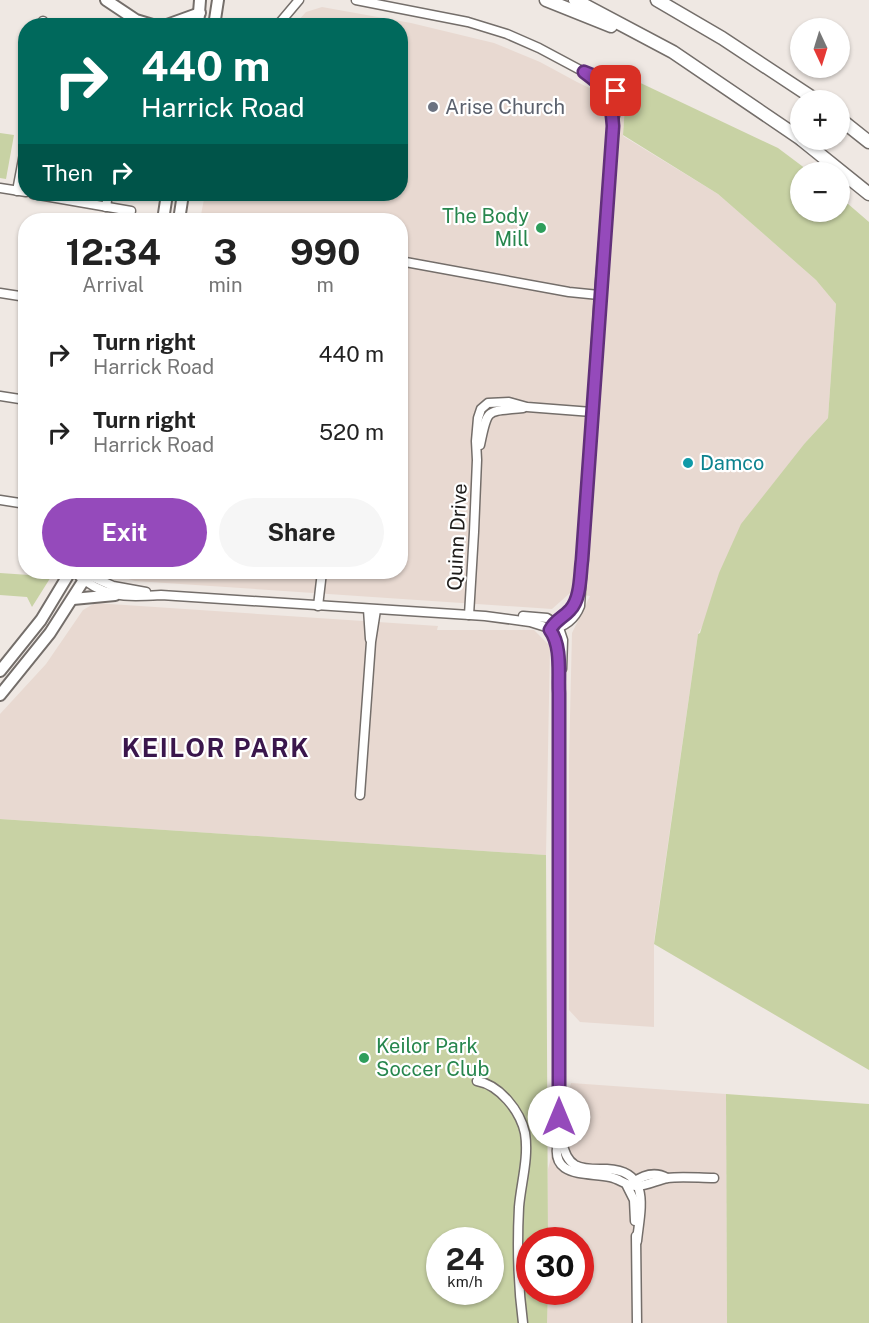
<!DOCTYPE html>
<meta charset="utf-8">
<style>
:root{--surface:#fff;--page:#f6f6f6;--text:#222;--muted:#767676;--accent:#954abb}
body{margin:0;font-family:"Public Sans",sans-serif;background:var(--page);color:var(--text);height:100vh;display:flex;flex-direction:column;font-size:22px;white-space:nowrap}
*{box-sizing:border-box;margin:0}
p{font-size:20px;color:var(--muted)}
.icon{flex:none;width:33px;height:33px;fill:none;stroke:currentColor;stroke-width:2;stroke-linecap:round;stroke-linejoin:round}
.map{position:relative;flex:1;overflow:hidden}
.details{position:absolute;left:18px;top:213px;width:390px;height:366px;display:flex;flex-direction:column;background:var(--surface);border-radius:24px;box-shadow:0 2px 4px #0004}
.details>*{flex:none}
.hud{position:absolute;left:18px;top:18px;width:390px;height:183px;border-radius:24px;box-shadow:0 2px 4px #0004;background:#00695c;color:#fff;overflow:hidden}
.needle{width:39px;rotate:176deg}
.buttons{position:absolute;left:790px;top:18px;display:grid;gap:12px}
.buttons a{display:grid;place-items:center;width:60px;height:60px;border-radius:50%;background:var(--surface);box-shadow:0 2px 4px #0004;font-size:30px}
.speed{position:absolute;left:426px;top:1227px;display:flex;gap:12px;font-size:30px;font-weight:700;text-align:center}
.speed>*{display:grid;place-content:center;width:78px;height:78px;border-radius:50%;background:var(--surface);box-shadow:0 2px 4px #0004;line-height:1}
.speed small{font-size:15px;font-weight:400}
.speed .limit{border:9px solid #d22;background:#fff;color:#111}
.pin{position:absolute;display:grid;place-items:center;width:51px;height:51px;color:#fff;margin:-26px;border-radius:12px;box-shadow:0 3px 9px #0006}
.me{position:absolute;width:66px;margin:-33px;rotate:0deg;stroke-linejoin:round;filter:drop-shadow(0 0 4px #0008)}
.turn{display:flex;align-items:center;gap:21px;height:126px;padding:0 24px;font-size:27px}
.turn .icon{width:78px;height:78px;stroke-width:2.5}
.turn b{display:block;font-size:42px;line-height:51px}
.then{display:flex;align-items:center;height:57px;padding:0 24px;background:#0003;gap:12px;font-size:22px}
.eta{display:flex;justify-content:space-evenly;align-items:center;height:102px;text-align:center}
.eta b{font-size:36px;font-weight:700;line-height:42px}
.primary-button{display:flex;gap:12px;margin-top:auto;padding:12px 24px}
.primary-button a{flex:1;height:69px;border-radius:36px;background:var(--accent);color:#fff;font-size:24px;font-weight:700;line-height:69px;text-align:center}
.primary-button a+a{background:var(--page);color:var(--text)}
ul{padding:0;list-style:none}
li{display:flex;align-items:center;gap:18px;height:78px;padding:0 24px}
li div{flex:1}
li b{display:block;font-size:22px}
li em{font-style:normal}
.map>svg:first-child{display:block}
.built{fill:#e8d9d1}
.green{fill:#c8d2a4;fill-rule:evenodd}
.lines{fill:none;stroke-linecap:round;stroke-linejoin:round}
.minor-casing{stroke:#746e6a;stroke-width:11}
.major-casing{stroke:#746e6a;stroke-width:14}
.highway-casing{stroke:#746e6a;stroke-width:15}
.minor{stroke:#fff;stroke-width:8}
.major{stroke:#fff;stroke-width:10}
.highway{stroke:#fff;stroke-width:12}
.route-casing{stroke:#61307a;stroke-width:15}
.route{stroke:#954abb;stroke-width:10}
.worship-dot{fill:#6b7280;stroke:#fff;stroke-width:2}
.leisure-dot{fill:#2e9e5b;stroke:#fff;stroke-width:2}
.culture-dot{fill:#0f9aa8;stroke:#fff;stroke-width:2}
.labels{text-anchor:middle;stroke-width:4.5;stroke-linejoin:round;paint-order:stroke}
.worship-label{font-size:20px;fill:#5b616d;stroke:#fff;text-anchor:start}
.leisure-label{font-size:20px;fill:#27864d;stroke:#fff;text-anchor:end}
.culture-label{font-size:20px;fill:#0d838f;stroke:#fff;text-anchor:start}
.street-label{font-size:20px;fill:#1e1c1a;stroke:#fff}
.district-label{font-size:26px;font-weight:bold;letter-spacing:1.5px;fill:#3a164c;stroke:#fff}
</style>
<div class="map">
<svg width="869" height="1323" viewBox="0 0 869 1323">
<rect width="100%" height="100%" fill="#efe8e3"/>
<!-- built -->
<g class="built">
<path d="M 322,7 L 411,23 L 494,43 L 540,62 L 577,82 L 625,105 L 623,136 L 718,194 L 816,280 L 836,304 L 828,418 L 805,443 L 698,634 L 654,941 L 654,1027 L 580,1022 L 569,1010 L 569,758 L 572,633 L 590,596 L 570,593 L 552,609 L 135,581 L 122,577 L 115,572 L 400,572 L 400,220 L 200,220 L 205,194 L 400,194 L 400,26 L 294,25 L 306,12 Z"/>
<path d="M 95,603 L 438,626 L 437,630 L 534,630 L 550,646 L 546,855 L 0,819 L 0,714 L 46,664 L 83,610 Z"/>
<path d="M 571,1083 L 726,1094 L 727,1323 L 547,1323 L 548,1292 L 580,1292 L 580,1240 L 548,1240 L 548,1169 Z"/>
</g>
<!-- green -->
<g class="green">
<path d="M 630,78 L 778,148 L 810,172 L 801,172 L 801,212 L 840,212 L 840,197 L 869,222 L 869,1070 L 654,944 L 698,634 L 700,633 L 719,573 L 741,524 L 805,443 L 828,418 L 836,304 L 816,280 L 718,194 L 623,135 L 625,105 Z"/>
<path d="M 0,133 L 14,135 L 6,179 L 0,178 Z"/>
<path d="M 54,572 L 32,607 L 27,597 L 0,595 L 0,573 L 44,576 Z"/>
<path d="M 0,819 L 546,855 L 548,1240 L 530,1240 L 530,1292 L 548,1292 L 547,1323 L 0,1323 ZM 440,1240 L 490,1240 L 490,1292 L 440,1292 Z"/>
<path d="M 726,1094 L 869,1104 L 869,1323 L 727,1323 Z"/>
</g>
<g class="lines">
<!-- minor casing -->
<g class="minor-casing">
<g id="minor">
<path d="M 356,0 L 468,22 L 507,34 L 539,48 L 584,72 L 609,82 L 618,96 L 618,103 L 614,120"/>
<path d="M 43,26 L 43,21"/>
<path d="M 277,26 L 299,0"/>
<path d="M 0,188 L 26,192"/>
<path d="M 17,191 L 26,143"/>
<path d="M 33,194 L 131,211"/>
<path d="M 106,207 L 108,194"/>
<path d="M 179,218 L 194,220"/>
<path d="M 400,261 L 569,292 L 599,295"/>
<path d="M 0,293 L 26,297"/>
<path d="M 0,396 L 26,400"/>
<path d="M 480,445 C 488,407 485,412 523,408"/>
<path d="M 0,500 L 26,504"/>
<path d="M 74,572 C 103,598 123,597 161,595 L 485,616 L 530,622 L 549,628 L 556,642 L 559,693 L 559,1137 C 547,1179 585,1172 610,1177 C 620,1179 626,1186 636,1186 C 647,1186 657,1180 667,1178 C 682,1176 699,1178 714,1178"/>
<path d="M 84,573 L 113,586 L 146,592"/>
<path d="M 318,606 L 322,572"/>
<path d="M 368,609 L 370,639"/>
<path d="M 469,615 L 474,532 L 477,460 L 476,441 L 478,418 L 481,409 L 488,403 L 509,402 L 527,407 L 592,412"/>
<path d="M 523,616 L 547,618 L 558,625 L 563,640 L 562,669"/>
<path d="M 552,626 C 560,611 574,614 577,593"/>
<path d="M 550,630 C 564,627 575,619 580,606 L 599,295 L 613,126 L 608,93 L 604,87 L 584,72"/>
<path d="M 360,795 L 371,642 L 376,610"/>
<path d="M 477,1081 C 500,1085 520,1111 525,1133 C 529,1158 521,1183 519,1207 C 517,1245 518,1285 523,1323"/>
<path d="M 560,1137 C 564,1147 565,1159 575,1165 C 584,1170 597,1169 607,1169 C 652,1171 640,1210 637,1241"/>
<path d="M 632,1183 C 643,1175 655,1171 667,1178"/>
<path d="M 627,1186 L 634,1200 L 635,1221"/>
<path d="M 636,1236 L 637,1323"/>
</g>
</g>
<!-- major casing -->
<g class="major-casing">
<g id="major">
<path d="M 106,0 L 136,20 L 156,26"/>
<path d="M 164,26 L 200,13"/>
<path d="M 198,26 L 200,0"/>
<path d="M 214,26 L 218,0"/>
<path d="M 163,220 L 167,194"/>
<path d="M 179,220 L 183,194"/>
<path d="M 73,599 L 115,595"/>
<path d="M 0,671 L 41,620 L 70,572"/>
<path d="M 0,695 L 50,633 L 89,572"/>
</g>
</g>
<!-- highway casing -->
<g class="highway-casing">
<g id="highway">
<path d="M 546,0 L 611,26"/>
<path d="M 575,0 L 673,52 L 801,139"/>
<path d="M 657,0 L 722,38 L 816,100"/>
<path d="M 840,119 L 869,142"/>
<path d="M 802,140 L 869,194"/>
</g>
</g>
<!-- minor -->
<use href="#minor" class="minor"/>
<!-- major -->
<use href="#major" class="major"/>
<!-- highway -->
<use href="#highway" class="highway"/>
</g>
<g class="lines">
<!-- route casing -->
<g class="route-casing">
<path id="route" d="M 559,1117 L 559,693 C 558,674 562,646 550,630 C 556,619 562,619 570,610 C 581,599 580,574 582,560 L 613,126 C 610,93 611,92 584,72 L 609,82 L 616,91"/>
</g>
<!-- route -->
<use href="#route" class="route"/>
</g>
<!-- markers -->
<circle class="worship-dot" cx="433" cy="107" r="6"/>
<g class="leisure-dot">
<circle cx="541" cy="228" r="6"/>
<circle cx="364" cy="1058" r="6"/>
</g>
<circle class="culture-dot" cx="688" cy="463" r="6"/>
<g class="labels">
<!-- worship labels -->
<g class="worship-label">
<text x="445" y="114">Arise Church</text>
</g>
<!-- leisure labels -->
<g class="leisure-label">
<text x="529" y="223">The Body<tspan x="529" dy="23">Mill</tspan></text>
<text x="376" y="1053" text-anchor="start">Keilor Park<tspan x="376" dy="23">Soccer Club</tspan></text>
</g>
<!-- culture labels -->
<g class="culture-label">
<text x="700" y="470">Damco</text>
</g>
<!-- street labels -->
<g class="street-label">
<text transform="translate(457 537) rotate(-87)" y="7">Quinn Drive</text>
</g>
<!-- district labels -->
<g class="district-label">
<text x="216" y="757">KEILOR PARK</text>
</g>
</g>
</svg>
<div class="buttons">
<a><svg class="needle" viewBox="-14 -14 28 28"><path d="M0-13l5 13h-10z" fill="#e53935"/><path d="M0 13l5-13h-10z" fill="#767676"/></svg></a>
<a>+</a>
<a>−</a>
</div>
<div class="speed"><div>24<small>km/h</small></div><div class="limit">30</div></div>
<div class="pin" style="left:616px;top:91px;background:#d93025"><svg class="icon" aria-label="arrive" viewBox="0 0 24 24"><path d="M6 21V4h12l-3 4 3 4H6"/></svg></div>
<svg class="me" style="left:559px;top:1117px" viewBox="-20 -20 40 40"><circle r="19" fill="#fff"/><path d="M0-13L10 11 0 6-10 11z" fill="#954abb"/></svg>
<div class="hud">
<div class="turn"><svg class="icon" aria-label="right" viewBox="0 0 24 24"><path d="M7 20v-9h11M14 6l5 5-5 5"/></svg><div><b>440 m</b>Harrick Road</div></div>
<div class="then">Then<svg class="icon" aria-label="right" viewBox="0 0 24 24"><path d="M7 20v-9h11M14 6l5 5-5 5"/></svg></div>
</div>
<section class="details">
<div class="eta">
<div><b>12:34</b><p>Arrival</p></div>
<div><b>3</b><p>min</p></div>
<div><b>990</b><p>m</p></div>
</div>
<ul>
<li><svg class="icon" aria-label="right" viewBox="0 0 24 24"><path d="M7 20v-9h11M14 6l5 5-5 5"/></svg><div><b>Turn right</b><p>Harrick Road</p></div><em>440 m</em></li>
<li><svg class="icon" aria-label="right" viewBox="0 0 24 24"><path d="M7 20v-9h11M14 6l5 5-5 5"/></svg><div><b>Turn right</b><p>Harrick Road</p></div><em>520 m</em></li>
</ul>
<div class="primary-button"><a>Exit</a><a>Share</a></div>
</section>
</div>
